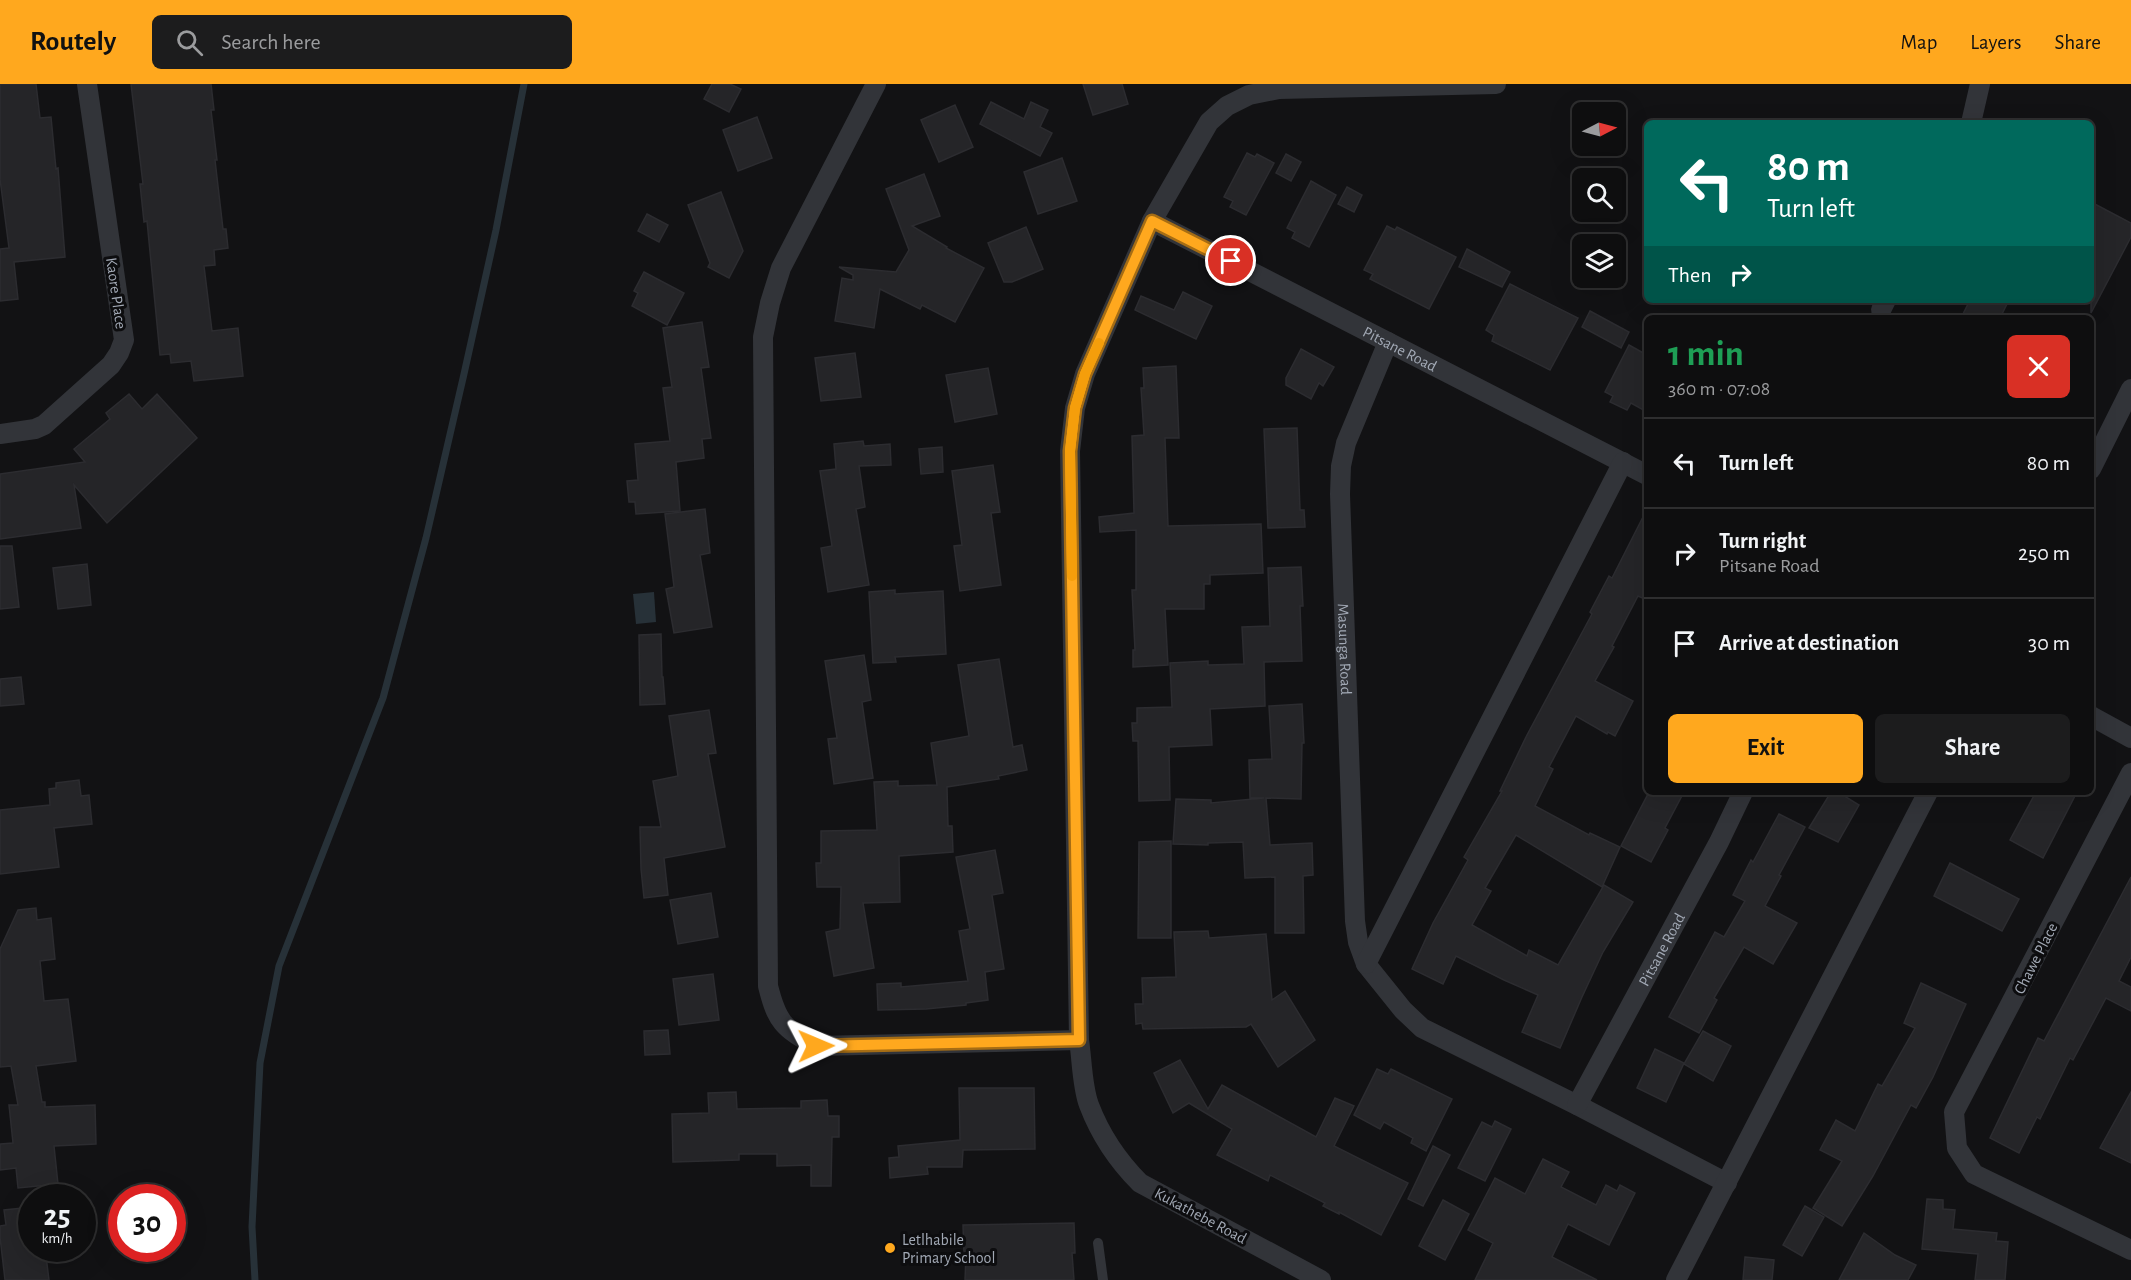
<!DOCTYPE html>
<meta charset="utf-8">
<style>
:root{--surface:#0e0e0f;--page:#1c1c1d;--text:#f1f3f6;--muted:#9b9c9e;--line:#2e2e2f;--accent:#ffa81e}
body{margin:0;font-family:"Alegreya Sans",sans-serif;background:var(--page);color:var(--text);height:100vh;display:flex;flex-direction:column;font-size:22px;white-space:nowrap}
*{box-sizing:border-box;margin:0}
p{font-size:20px;color:var(--muted)}
.icon{flex:none;width:33px;height:33px;fill:none;stroke:currentColor;stroke-width:2;stroke-linecap:round;stroke-linejoin:round}
.map{position:relative;flex:1;overflow:hidden}
.details{position:absolute;left:1644px;top:231px;width:450px;height:480px;display:flex;flex-direction:column;background:var(--surface);border-radius:9px;box-shadow:0 6px 24px #0002,0 0 0 2px var(--line)}
.details>*{flex:none}
.hud{position:absolute;left:1644px;top:36px;width:450px;height:183px;border-radius:9px;box-shadow:0 6px 24px #0002,0 0 0 2px var(--line);background:#00695c;color:#fff;overflow:hidden}
.needle{width:39px;rotate:84deg}
.fabs{position:absolute;left:1572px;top:18px;display:grid;gap:12px}
.fabs a{display:grid;place-items:center;width:54px;height:54px;border-radius:9px;background:var(--surface);box-shadow:0 6px 24px #0002,0 0 0 2px var(--line);font-size:30px}
.speed{position:absolute;left:18px;top:1100px;display:flex;gap:12px;font-size:30px;font-weight:700;text-align:center}
.speed>*{display:grid;place-content:center;width:78px;height:78px;border-radius:50%;background:var(--surface);box-shadow:0 6px 24px #0002,0 0 0 2px var(--line);line-height:1}
.speed small{font-size:15px;font-weight:400}
.speed .limit{border:9px solid #d22;background:#fff;color:#111}
.pin{position:absolute;display:grid;place-items:center;width:51px;height:51px;color:#fff;margin:-26px;border:3px solid #fff;border-radius:50%;box-shadow:0 2px 6px #0007}
.me{position:absolute;width:66px;margin:-33px;rotate:89deg;stroke-linejoin:round;filter:drop-shadow(0 0 4px #0008)}
.turn{display:flex;align-items:center;gap:21px;height:126px;padding:0 24px;font-size:27px}
.turn .icon{width:78px;height:78px;stroke-width:2.5}
.turn b{display:block;font-size:42px;line-height:51px}
.then{display:flex;align-items:center;height:57px;padding:0 24px;background:#0003;gap:12px;font-size:22px}
.round{display:grid;place-items:center;flex:none;width:63px;height:63px;border-radius:9px;background:var(--page)}
.headline{display:flex;align-items:center;justify-content:space-between;height:102px;padding:0 24px}
h1{font-size:36px;font-weight:600;line-height:45px;color:#1e9e55}
.action{display:flex;gap:12px;margin-top:auto;padding:12px 24px}
.action a{flex:1;height:69px;border-radius:9px;background:var(--accent);color:#111;font-size:24px;font-weight:600;line-height:69px;text-align:center}
.action a+a{background:var(--page);color:var(--text)}
ul{padding:0;list-style:none}
li{display:flex;align-items:center;gap:18px;height:90px;padding:0 24px;border-top:2px solid var(--line)}
li div{flex:1}
li b{display:block;font-size:22px}
li em{font-style:normal}
header{display:flex;align-items:center;gap:36px;box-sizing:border-box;height:84px;padding:0 30px;background:var(--accent);color:#111}
header strong{font-size:28px}
nav{display:flex;gap:33px;margin-inline-start:auto;font-size:21px}
.search{width:420px;height:54px;background:var(--page);display:flex;align-items:center;gap:15px;box-sizing:border-box;padding:0 21px;border-radius:9px;color:var(--muted);font-size:22px}
.map>svg:first-child{display:block}
.water{fill:#273138}
.lines{fill:none;stroke-linecap:round;stroke-linejoin:round}
.stream{stroke:#273138;stroke-width:7}
.building{fill:#252528;stroke:#2c2c30;stroke-width:1.5}
.service{stroke:#323439;stroke-width:10}
.minor{stroke:#323439;stroke-width:20}
.route-casing{stroke:#a66d14;stroke-width:15}
.route{stroke:#ffa81e;stroke-width:10}
.slow{stroke:#f59e0b;stroke-width:10}
.poi-dot{fill:#ffa81e;stroke:#0d0d0f;stroke-width:2}
.labels{text-anchor:middle;stroke-width:6;stroke-linejoin:round;paint-order:stroke}
.street-label{font-size:16px;fill:#a2a9b5;stroke:#0d0d0f}
.poi-label{font-size:16px;fill:#a2a9b5;stroke:#0d0d0f;text-anchor:start}
</style>
<header>
<strong>Routely</strong>
<div class="search"><svg class="icon" aria-label="search" viewBox="0 0 24 24"><circle cx="10" cy="10" r="6"/><path d="M15 15l6 6"/></svg>Search here</div>
<nav><a>Map</a><a>Layers</a><a>Share</a></nav>
</header>
<div class="map">
<svg width="2131" height="1196" viewBox="0 0 2131 1196">
<rect width="100%" height="100%" fill="#121214"/>
<!-- water -->
<path class="water" d="M 654,508 L 656,538 L 636,540 L 633,510 Z"/>
<g class="lines">
<!-- stream -->
<path class="stream" d="M 255,1196 L 252,1143 L 260,979 L 279,882 L 383,614 L 426,454 L 464,290 L 496,146 L 524,0"/>
</g>
<!-- building -->
<g class="building">
<path d="M 0,0 L 36,0 L 40,34 L 51,33 L 56,85 L 58,84 L 65,173 L 14,178 L 18,215 L 0,217 L 0,165 L 9,164 L 0,95 Z"/>
<path d="M 131,0 L 211,0 L 214,26 L 211,26 L 217,76 L 215,76 L 223,145 L 226,145 L 228,164 L 214,166 L 215,181 L 204,182 L 212,247 L 238,244 L 243,292 L 194,297 L 191,277 L 171,279 L 170,270 L 160,271 L 147,137 L 144,138 L 140,100 L 143,100 Z"/>
<path d="M 712,0 L 730,0 L 741,5 L 729,28 L 704,15 Z"/>
<path d="M 1083,0 L 1122,0 L 1128,20 L 1093,31 Z"/>
<path d="M 991,18 L 1024,35 L 1031,18 L 1048,26 L 1040,43 L 1052,49 L 1040,72 L 980,40 Z"/>
<path d="M 955,21 L 973,63 L 939,78 L 921,36 Z"/>
<path d="M 757,33 L 772,74 L 738,87 L 723,46 Z"/>
<path d="M 1247,69 L 1255,73 L 1257,70 L 1274,79 L 1246,131 L 1230,123 L 1233,117 L 1224,113 Z"/>
<path d="M 1286,70 L 1301,78 L 1291,97 L 1276,89 Z"/>
<path d="M 1062,74 L 1077,117 L 1038,130 L 1024,88 Z"/>
<path d="M 924,90 L 940,132 L 912,142 L 947,163 L 946,164 L 984,184 L 955,238 L 922,221 L 920,225 L 880,205 L 874,244 L 835,237 L 842,194 L 853,196 L 853,191 L 839,183 L 896,188 L 909,166 L 886,105 Z"/>
<path d="M 1311,97 L 1336,111 L 1309,163 L 1292,154 L 1295,148 L 1287,144 Z"/>
<path d="M 1347,103 L 1362,111 L 1354,128 L 1338,120 Z"/>
<path d="M 721,108 L 743,167 L 729,194 L 708,183 L 710,179 L 688,121 Z"/>
<path d="M 2091,118 L 2131,139 L 2131,153 L 2091,229 Z"/>
<path d="M 647,130 L 668,141 L 659,158 L 638,147 Z"/>
<path d="M 1387,142 L 1395,146 L 1397,143 L 1456,173 L 1429,225 L 1370,195 L 1373,190 L 1364,186 Z"/>
<path d="M 1026,143 L 1043,185 L 1012,198 L 1004,198 L 988,159 Z"/>
<path d="M 1467,165 L 1510,188 L 1502,203 L 1459,183 Z"/>
<path d="M 644,188 L 684,209 L 667,241 L 632,222 L 638,209 L 634,207 Z"/>
<path d="M 1510,200 L 1578,234 L 1550,286 L 1492,257 L 1494,251 L 1486,246 Z"/>
<path d="M 1183,208 L 1212,222 L 1196,255 L 1135,226 L 1141,212 L 1174,226 Z"/>
<path d="M 1970,216 L 2009,216 L 2000,234 L 1961,234 Z"/>
<path d="M 1590,227 L 1629,248 L 1621,264 L 1582,243 Z"/>
<path d="M 702,238 L 709,283 L 701,284 L 711,354 L 702,355 L 704,374 L 676,378 L 680,427 L 636,430 L 635,418 L 629,418 L 627,397 L 638,396 L 635,360 L 670,357 L 663,304 L 672,303 L 663,244 Z"/>
<path d="M 1629,261 L 1647,271 L 1647,328 L 1631,319 L 1627,326 L 1610,318 L 1613,312 L 1605,308 Z"/>
<path d="M 1301,265 L 1334,283 L 1323,302 L 1319,299 L 1311,315 L 1286,301 L 1286,294 Z"/>
<path d="M 855,269 L 861,313 L 821,317 L 815,274 Z"/>
<path d="M 1176,282 L 1179,354 L 1165,354 L 1168,442 L 1261,440 L 1263,489 L 1210,491 L 1210,500 L 1204,500 L 1204,525 L 1165,525 L 1168,581 L 1133,583 L 1133,566 L 1135,566 L 1132,506 L 1136,506 L 1136,446 L 1100,448 L 1099,433 L 1134,429 L 1132,352 L 1144,351 L 1141,304 L 1144,304 L 1143,284 Z"/>
<path d="M 988,284 L 997,330 L 955,338 L 946,291 Z"/>
<path d="M 129,310 L 142,325 L 157,310 L 197,354 L 107,439 L 74,401 L 81,444 L 0,455 L 0,390 L 85,378 L 74,365 L 110,335 L 106,329 Z"/>
<path d="M 1297,344 L 1300,426 L 1304,426 L 1305,443 L 1268,444 L 1264,345 Z"/>
<path d="M 863,357 L 864,362 L 890,360 L 891,381 L 859,382 L 865,423 L 856,425 L 869,501 L 828,508 L 821,464 L 832,462 L 820,387 L 836,385 L 834,360 Z"/>
<path d="M 942,363 L 943,388 L 921,390 L 919,365 Z"/>
<path d="M 993,381 L 1000,428 L 991,429 L 1001,501 L 960,507 L 954,462 L 962,461 L 952,387 Z"/>
<path d="M 705,425 L 710,469 L 700,471 L 712,543 L 674,549 L 666,505 L 674,503 L 665,430 Z"/>
<path d="M 1647,425 L 1647,516 L 1638,512 L 1612,562 L 1614,563 L 1595,597 L 1633,617 L 1615,652 L 1608,648 L 1607,650 L 1576,632 L 1549,683 L 1553,685 L 1535,722 L 1589,751 L 1590,749 L 1620,763 L 1602,803 L 1516,751 L 1485,804 L 1491,807 L 1472,841 L 1527,872 L 1529,866 L 1558,881 L 1604,801 L 1633,818 L 1603,868 L 1582,913 L 1560,964 L 1522,948 L 1538,911 L 1504,896 L 1456,872 L 1443,900 L 1412,885 L 1433,839 L 1468,776 L 1464,773 L 1502,707 L 1500,707 L 1527,651 L 1592,530 L 1590,528 L 1609,492 L 1612,494 Z"/>
<path d="M 0,462 L 12,462 L 19,523 L 0,525 Z"/>
<path d="M 87,480 L 91,521 L 58,525 L 53,484 Z"/>
<path d="M 1301,483 L 1303,522 L 1300,522 L 1302,577 L 1264,578 L 1265,622 L 1210,625 L 1212,661 L 1169,663 L 1170,716 L 1139,717 L 1138,657 L 1133,657 L 1132,639 L 1137,639 L 1137,624 L 1172,623 L 1170,579 L 1208,577 L 1208,581 L 1244,580 L 1242,543 L 1270,542 L 1268,484 Z"/>
<path d="M 895,506 L 895,510 L 943,507 L 946,570 L 895,573 L 896,578 L 873,579 L 869,508 Z"/>
<path d="M 661,550 L 662,593 L 663,593 L 665,620 L 640,621 L 639,551 Z"/>
<path d="M 864,571 L 871,616 L 862,618 L 873,694 L 834,700 L 828,655 L 837,654 L 825,577 Z"/>
<path d="M 999,575 L 1013,663 L 1022,661 L 1027,686 L 998,692 L 999,695 L 947,703 L 948,742 L 952,742 L 953,768 L 899,772 L 900,818 L 863,819 L 874,884 L 834,892 L 826,848 L 840,845 L 841,803 L 817,803 L 816,779 L 821,779 L 821,747 L 877,746 L 874,698 L 898,697 L 898,702 L 937,701 L 931,659 L 969,652 L 958,581 Z"/>
<path d="M 21,593 L 24,620 L 0,622 L 0,595 Z"/>
<path d="M 1302,620 L 1304,659 L 1302,659 L 1301,715 L 1266,714 L 1270,761 L 1312,759 L 1313,791 L 1303,792 L 1304,849 L 1275,849 L 1275,793 L 1245,794 L 1243,758 L 1208,759 L 1208,761 L 1173,760 L 1176,715 L 1211,716 L 1211,719 L 1264,714 L 1250,714 L 1249,676 L 1272,675 L 1269,622 Z"/>
<path d="M 709,626 L 716,669 L 708,670 L 725,763 L 664,774 L 668,811 L 644,814 L 641,785 L 640,743 L 661,743 L 653,697 L 678,692 L 669,632 Z"/>
<path d="M 79,696 L 81,712 L 89,711 L 92,740 L 54,744 L 59,783 L 0,790 L 0,726 L 50,721 L 49,705 L 56,704 L 56,699 Z"/>
<path d="M 1649,708 L 1684,708 L 1665,744 L 1668,746 L 1651,778 L 1621,762 Z"/>
<path d="M 1831,708 L 1838,708 L 1859,721 L 1838,758 L 1809,744 Z"/>
<path d="M 2036,708 L 2077,708 L 2043,774 L 2010,756 Z"/>
<path d="M 1779,730 L 1805,743 L 1779,791 L 1781,792 L 1765,822 L 1797,839 L 1773,880 L 1744,863 L 1714,914 L 1717,916 L 1699,949 L 1669,933 L 1715,848 L 1724,853 L 1745,817 L 1733,811 L 1751,776 L 1753,778 Z"/>
<path d="M 1171,757 L 1171,854 L 1138,854 L 1139,758 Z"/>
<path d="M 995,766 L 1003,809 L 992,811 L 1004,885 L 985,888 L 988,916 L 966,919 L 966,921 L 926,925 L 878,926 L 877,900 L 901,899 L 901,903 L 968,897 L 959,847 L 970,845 L 956,773 Z"/>
<path d="M 1950,779 L 2019,815 L 2002,847 L 1934,812 Z"/>
<path d="M 2131,793 L 2131,873 L 2119,897 L 2131,903 L 2131,927 L 2106,914 L 2073,976 L 2070,974 L 2040,1035 L 2037,1033 L 2019,1069 L 1990,1054 L 2038,954 L 2044,957 Z"/>
<path d="M 711,809 L 718,853 L 678,860 L 670,816 Z"/>
<path d="M 36,824 L 37,836 L 51,834 L 55,875 L 40,877 L 44,917 L 68,915 L 76,977 L 36,982 L 42,1018 L 45,1018 L 45,1023 L 95,1021 L 96,1060 L 54,1062 L 58,1100 L 18,1104 L 16,1084 L 0,1086 L 0,1060 L 13,1059 L 9,1021 L 18,1021 L 11,982 L 0,983 L 0,865 L 18,826 Z"/>
<path d="M 1208,847 L 1209,854 L 1266,850 L 1272,916 L 1285,907 L 1315,956 L 1278,983 L 1251,940 L 1246,943 L 1143,945 L 1142,939 L 1136,940 L 1135,920 L 1143,920 L 1142,894 L 1176,893 L 1174,848 Z"/>
<path d="M 713,890 L 719,936 L 679,941 L 673,895 Z"/>
<path d="M 1921,899 L 1966,920 L 1933,993 L 1916,1024 L 1911,1021 L 1873,1092 L 1842,1142 L 1813,1124 L 1842,1077 L 1820,1066 L 1836,1036 L 1855,1047 L 1878,1000 L 1882,1002 L 1915,944 L 1904,939 Z"/>
<path d="M 668,946 L 670,970 L 645,971 L 644,947 Z"/>
<path d="M 1703,947 L 1731,962 L 1713,997 L 1684,980 Z"/>
<path d="M 1655,965 L 1684,979 L 1666,1018 L 1637,1004 Z"/>
<path d="M 1180,976 L 1208,1025 L 1222,1001 L 1316,1053 L 1335,1014 L 1354,1022 L 1334,1062 L 1408,1099 L 1381,1151 L 1339,1128 L 1339,1130 L 1323,1122 L 1325,1119 L 1270,1091 L 1268,1097 L 1217,1071 L 1232,1045 L 1189,1019 L 1173,1029 L 1154,989 Z"/>
<path d="M 1377,985 L 1388,990 L 1391,985 L 1452,1015 L 1426,1067 L 1411,1059 L 1413,1054 L 1384,1038 L 1380,1045 L 1354,1031 Z"/>
<path d="M 959,1004 L 1034,1004 L 1035,1065 L 963,1066 L 962,1083 L 927,1083 L 928,1090 L 890,1094 L 889,1074 L 899,1073 L 898,1062 L 960,1056 Z"/>
<path d="M 736,1008 L 737,1025 L 801,1024 L 801,1017 L 827,1016 L 828,1032 L 839,1032 L 839,1053 L 832,1053 L 831,1102 L 811,1102 L 811,1081 L 777,1082 L 777,1070 L 739,1070 L 739,1076 L 673,1078 L 672,1030 L 709,1029 L 708,1009 Z"/>
<path d="M 2131,1008 L 2131,1079 L 2100,1064 Z"/>
<path d="M 1495,1037 L 1511,1045 L 1485,1097 L 1458,1084 L 1482,1038 L 1492,1043 Z"/>
<path d="M 1433,1062 L 1450,1071 L 1423,1122 L 1408,1115 Z"/>
<path d="M 1543,1075 L 1569,1088 L 1561,1103 L 1596,1121 L 1606,1101 L 1617,1107 L 1620,1101 L 1635,1109 L 1609,1161 L 1568,1140 L 1552,1173 L 1597,1196 L 1475,1196 L 1493,1159 L 1468,1146 L 1495,1094 L 1525,1110 Z"/>
<path d="M 1927,1115 L 1943,1116 L 1943,1125 L 1955,1126 L 1953,1145 L 1997,1149 L 1996,1157 L 2008,1158 L 2005,1196 L 1975,1196 L 1978,1170 L 1922,1165 Z"/>
<path d="M 1443,1116 L 1469,1130 L 1445,1176 L 1419,1162 Z"/>
<path d="M 1805,1122 L 1824,1133 L 1802,1172 L 1783,1161 Z"/>
<path d="M 32,1123 L 32,1164 L 45,1164 L 49,1196 L 5,1196 L 0,1153 L 0,1142 L 6,1141 L 4,1126 Z"/>
<path d="M 1074,1139 L 1075,1169 L 1072,1169 L 1074,1196 L 965,1196 L 966,1171 L 964,1171 L 963,1141 Z"/>
<path d="M 1864,1149 L 1895,1171 L 1916,1181 L 1908,1196 L 1839,1196 Z"/>
<path d="M 1745,1173 L 1774,1176 L 1772,1196 L 1743,1196 Z"/>
</g>
<g class="lines">
<!-- service -->
<path class="service" d="M 1098,1159 L 1103,1196"/>
<!-- minor -->
<g class="minor">
<path d="M 876,0 L 781,184 L 770,219 L 763,253 L 768,902 C 777,938 783,944 816,962 L 1079,956"/>
<path d="M 1971,39 L 1980,0"/>
<path id="s1" d="M 1152,137 L 1647,391"/>
<path d="M 1881,226 L 1886,216"/>
<path id="s2" d="M 1388,258 L 1346,359 L 1341,382 L 1340,410 L 1355,837 L 1358,858 L 1366,880 L 1403,926 L 1422,944 L 1577,1021 L 1727,1099"/>
<path d="M 0,350 L 35,345 L 44,341 L 111,281 L 119,269 L 124,256 L 87,0"/>
<path d="M 2091,385 L 2131,305"/>
<path d="M 2091,632 L 2131,654"/>
<path d="M 2131,689 L 1954,1028 L 1957,1064 L 1974,1090 L 2131,1166"/>
<path d="M 1366,880 L 1623,378"/>
<path id="s3" d="M 1577,1021 L 1719,758 L 1743,708"/>
<path d="M 1321,1196 L 1140,1099 C 1118,1077 1100,1050 1089,1021 C 1082,1003 1082,975 1079,956 L 1070,367 L 1075,324 L 1085,290 L 1152,137 L 1209,38 L 1227,22 L 1249,11 L 1279,5 L 1496,0"/>
<path d="M 1676,1196 L 1928,708"/>
</g>
</g>
<g class="lines">
<!-- route casing -->
<g class="route-casing">
<path id="route" d="M 816,962 L 1079,956 L 1070,367 L 1075,324 L 1085,290 L 1152,137 L 1231,177"/>
</g>
<!-- route -->
<use href="#route" class="route"/>
<!-- slow -->
<path class="slow" d="M 1072,492 L 1070,367 L 1075,324 L 1085,290 L 1099,259"/>
</g>
<!-- markers -->
<circle class="poi-dot" cx="890" cy="1164" r="6"/>
<g class="labels">
<!-- street labels -->
<g class="street-label">
<text transform="translate(117 209) rotate(82)" y="6">Kaore Place</text>
<text dy="6" stroke="none"><textPath href="#s1" startOffset="279">Pitsane Road</textPath></text>
<text dy="6" stroke="none"><textPath href="#s2" startOffset="316">Masunga Road</textPath></text>
<text dy="6" stroke="none"><textPath href="#s3" startOffset="177">Pitsane Road</textPath></text>
<text transform="translate(2035 874) rotate(-63)" y="6">Chawe Place</text>
<text transform="translate(1201 1131) rotate(28)" y="6">Kukathebe Road</text>
</g>
<!-- poi labels -->
<g class="poi-label">
<text x="902" y="1161">Letlhabile<tspan x="902" dy="18">Primary School</tspan></text>
</g>
</g>
</svg>
<div class="fabs">
<a><svg class="needle" viewBox="-14 -14 28 28"><path d="M0-13l5 13h-10z" fill="#e53935"/><path d="M0 13l5-13h-10z" fill="#9b9c9e"/></svg></a>
<a><svg class="icon" aria-label="search" viewBox="0 0 24 24"><circle cx="10" cy="10" r="6"/><path d="M15 15l6 6"/></svg></a>
<a><svg class="icon" aria-label="layers" viewBox="0 0 24 24"><path d="M12 4l9 5-9 5-9-5zM3 14l9 5 9-5"/></svg></a>
</div>
<div class="speed"><div>25<small>km/h</small></div><div class="limit">30</div></div>
<div class="pin" style="left:1231px;top:177px;background:#d93025"><svg class="icon" aria-label="arrive" viewBox="0 0 24 24"><path d="M6 21V4h12l-3 4 3 4H6"/></svg></div>
<svg class="me" style="left:816px;top:962px" viewBox="-20 -20 40 40"><path d="M0-17L14 15 0 8-14 15z" fill="#ffa81e" stroke="#fff" stroke-width="4"/></svg>
<div class="hud">
<div class="turn"><svg class="icon" aria-label="left" viewBox="0 0 24 24"><path d="M17 20v-9H6M10 6l-5 5 5 5"/></svg><div><b>80 m</b>Turn left</div></div>
<div class="then">Then<svg class="icon" aria-label="right" viewBox="0 0 24 24"><path d="M7 20v-9h11M14 6l5 5-5 5"/></svg></div>
</div>
<section class="details">
<div class="headline"><div><h1>1 min</h1><p>360 m · 07:08</p></div><a class="round" style="background:#d93025;color:#fff"><svg class="icon" aria-label="close" viewBox="0 0 24 24"><path d="M6 6l12 12M18 6L6 18"/></svg></a></div>
<ul>
<li><svg class="icon" aria-label="left" viewBox="0 0 24 24"><path d="M17 20v-9H6M10 6l-5 5 5 5"/></svg><div><b>Turn left</b></div><em>80 m</em></li>
<li><svg class="icon" aria-label="right" viewBox="0 0 24 24"><path d="M7 20v-9h11M14 6l5 5-5 5"/></svg><div><b>Turn right</b><p>Pitsane Road</p></div><em>250 m</em></li>
<li><svg class="icon" aria-label="arrive" viewBox="0 0 24 24"><path d="M6 21V4h12l-3 4 3 4H6"/></svg><div><b>Arrive at destination</b></div><em>30 m</em></li>
</ul>
<div class="action"><a>Exit</a><a>Share</a></div>
</section>
</div>
